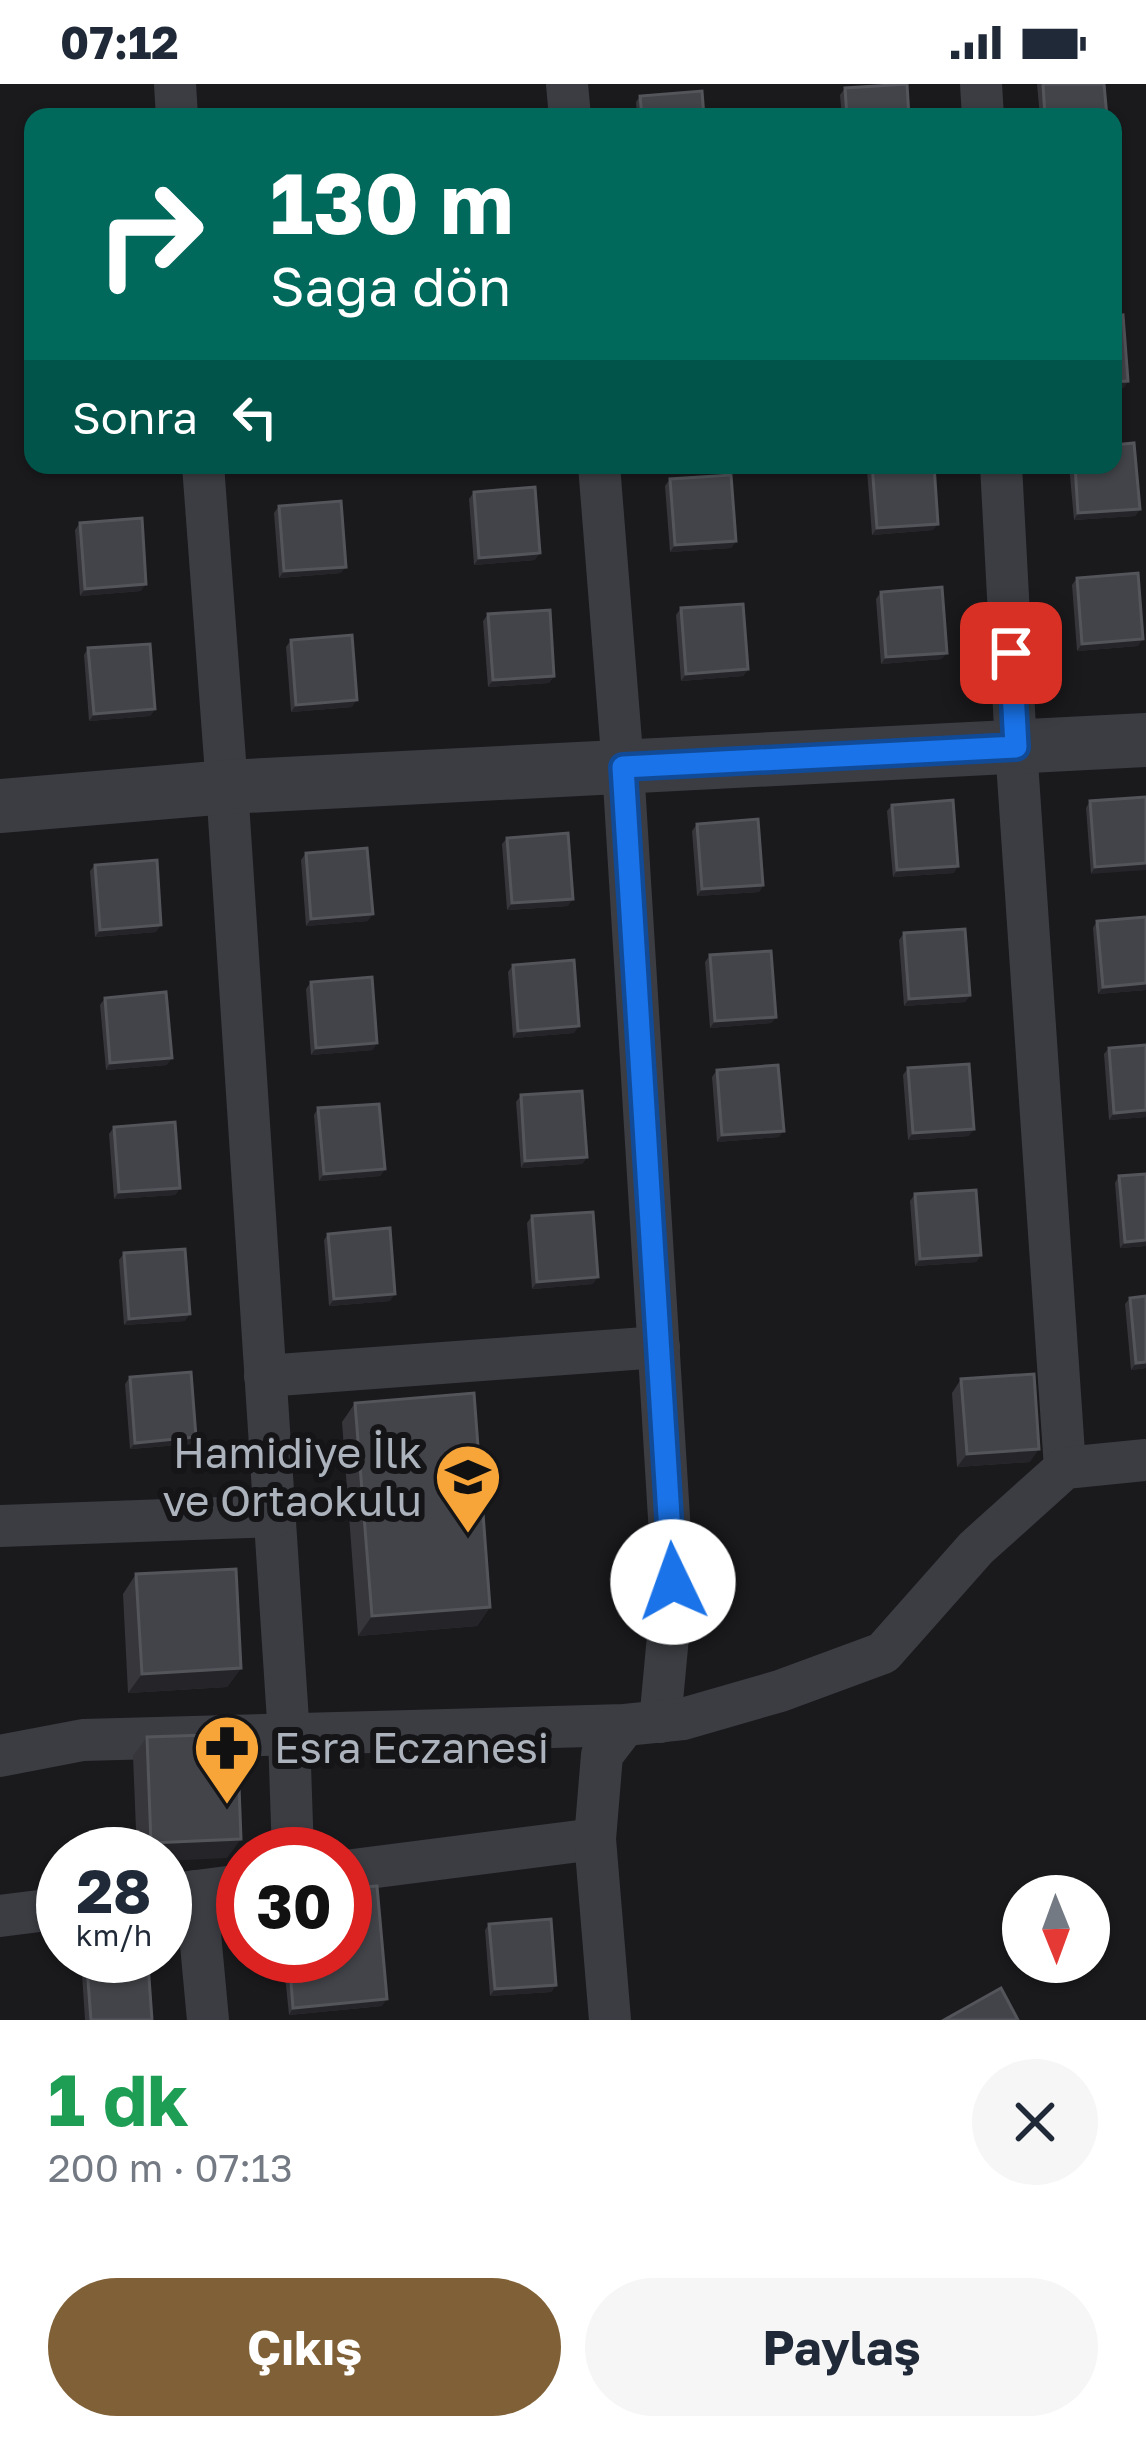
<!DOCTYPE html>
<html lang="tr">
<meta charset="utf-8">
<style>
:root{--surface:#fff;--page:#f6f6f7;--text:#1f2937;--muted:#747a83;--accent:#806137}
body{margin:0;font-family:"Golos Text",sans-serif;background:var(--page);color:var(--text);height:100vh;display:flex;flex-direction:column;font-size:45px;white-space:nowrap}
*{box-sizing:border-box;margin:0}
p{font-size:39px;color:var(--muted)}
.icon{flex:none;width:66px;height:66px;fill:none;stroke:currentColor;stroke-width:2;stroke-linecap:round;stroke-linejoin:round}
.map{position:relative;height:1936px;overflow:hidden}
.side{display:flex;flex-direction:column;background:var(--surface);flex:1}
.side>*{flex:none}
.guide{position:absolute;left:24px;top:24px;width:1098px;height:366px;border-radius:24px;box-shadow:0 3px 9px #0004;background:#00695c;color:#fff;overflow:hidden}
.needle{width:78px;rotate:179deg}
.controls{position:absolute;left:1002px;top:1791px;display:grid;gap:24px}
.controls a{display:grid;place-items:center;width:108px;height:108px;border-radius:50%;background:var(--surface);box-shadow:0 3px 9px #0004;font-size:60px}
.speed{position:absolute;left:36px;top:1743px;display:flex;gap:24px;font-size:60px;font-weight:700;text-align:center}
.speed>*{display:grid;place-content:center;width:156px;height:156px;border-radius:50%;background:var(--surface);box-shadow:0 3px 9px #0004;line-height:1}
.speed small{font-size:30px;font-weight:400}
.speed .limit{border:18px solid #d22;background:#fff;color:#111}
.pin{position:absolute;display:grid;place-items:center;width:102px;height:102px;color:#fff;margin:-51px;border-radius:24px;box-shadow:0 6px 18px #0006}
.me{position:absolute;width:132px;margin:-66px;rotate:357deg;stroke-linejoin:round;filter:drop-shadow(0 0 9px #0008)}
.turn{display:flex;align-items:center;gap:42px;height:252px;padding:0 48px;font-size:54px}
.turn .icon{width:156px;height:156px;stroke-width:2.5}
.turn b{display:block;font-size:84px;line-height:102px}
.then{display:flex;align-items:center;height:114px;padding:0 48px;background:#0003;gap:24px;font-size:45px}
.round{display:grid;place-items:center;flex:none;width:126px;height:126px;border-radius:63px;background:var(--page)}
.headline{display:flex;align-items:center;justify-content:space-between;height:204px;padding:0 48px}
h1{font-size:72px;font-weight:700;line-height:90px;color:#1e9e55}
.action{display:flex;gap:24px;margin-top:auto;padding:24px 48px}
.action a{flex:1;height:138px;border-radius:72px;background:var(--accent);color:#fff;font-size:48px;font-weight:700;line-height:138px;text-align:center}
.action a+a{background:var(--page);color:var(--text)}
.status{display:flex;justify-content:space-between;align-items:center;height:84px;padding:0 60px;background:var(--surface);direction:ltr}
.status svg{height:33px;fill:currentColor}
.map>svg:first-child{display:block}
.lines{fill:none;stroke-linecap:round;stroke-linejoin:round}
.minor{stroke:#3b3d42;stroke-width:42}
.tertiary{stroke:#3b3d42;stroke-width:54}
.wall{fill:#36363b}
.shaded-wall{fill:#252529}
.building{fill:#434449;stroke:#53555b;stroke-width:3}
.route-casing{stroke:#114b97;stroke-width:30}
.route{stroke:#1a73e8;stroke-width:21}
.labels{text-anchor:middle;stroke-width:12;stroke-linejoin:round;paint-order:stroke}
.poi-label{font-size:42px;fill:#acb3bc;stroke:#151518;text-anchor:end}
</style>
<div class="status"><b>07:12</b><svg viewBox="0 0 49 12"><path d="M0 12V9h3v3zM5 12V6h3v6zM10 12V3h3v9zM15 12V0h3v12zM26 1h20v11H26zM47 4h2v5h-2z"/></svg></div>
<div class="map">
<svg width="1146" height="1936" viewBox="0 0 1146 1936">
<rect width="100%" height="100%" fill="#1a1a1d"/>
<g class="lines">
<!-- minor -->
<g class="minor">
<path d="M 175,0 L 177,33"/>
<path d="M 567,0 L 570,33"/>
<path d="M 981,0 L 983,33"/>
<path d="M 203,381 L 227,703 L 289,1652 L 293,1770"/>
<path d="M 599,381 L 623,683 L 673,1499 L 660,1638"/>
<path d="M 1001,381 L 1016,663 L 1065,1384"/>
<path d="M 265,1292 L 659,1263"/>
<path d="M 0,1442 L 274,1432"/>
<path d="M 0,1672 L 83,1656 L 625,1641 L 683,1635 L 780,1607 L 883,1569 L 976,1464 L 1065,1384 L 1146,1376"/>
<path d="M 345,1787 L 595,1755"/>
<path d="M 196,1807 L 208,1936"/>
<path d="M 165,1811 L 243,1801"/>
<path d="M 0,1832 L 63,1824"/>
<path d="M 610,1936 L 595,1755 L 602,1671 L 625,1641"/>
</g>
<!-- tertiary -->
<path class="tertiary" d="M 0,722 L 227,703 L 1146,656"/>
</g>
<!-- wall -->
<g class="wall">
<path d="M 1037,0 L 1104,0 L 1107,33 L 1040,33 Z"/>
<path d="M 845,4 L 909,33 L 842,33 L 840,11 Z"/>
<path d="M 640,12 L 704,33 L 637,33 L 636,18 Z"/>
<path d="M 870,381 L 934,381 L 933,446 L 872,451 L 867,386 Z"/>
<path d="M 1069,381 L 1113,381 L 1140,425 L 1135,432 L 1074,436 Z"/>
<path d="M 670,395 L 736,457 L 731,464 L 670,468 L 665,402 Z"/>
<path d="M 474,408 L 535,476 L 474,481 L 469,415 Z"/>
<path d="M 279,422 L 341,489 L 279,494 L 274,429 Z"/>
<path d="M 80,439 L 141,507 L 80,512 L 75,446 Z"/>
<path d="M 1077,494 L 1138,562 L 1077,567 L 1072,501 Z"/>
<path d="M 881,508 L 942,575 L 881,580 L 876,515 Z"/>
<path d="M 681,524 L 748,585 L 743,592 L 681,597 L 676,531 Z"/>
<path d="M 488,530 L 554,592 L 549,599 L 488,603 L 483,537 Z"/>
<path d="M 291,556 L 352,623 L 291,628 L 286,563 Z"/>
<path d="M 88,564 L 155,625 L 150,632 L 89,637 L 84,571 Z"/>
<path d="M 1146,713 L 1091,790 L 1086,724 L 1090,717 Z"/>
<path d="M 892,721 L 954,789 L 893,793 L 887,727 Z"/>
<path d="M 697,740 L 763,801 L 759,808 L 697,812 L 692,747 Z"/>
<path d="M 507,754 L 568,822 L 507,826 L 502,760 Z"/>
<path d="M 306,769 L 368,837 L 306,842 L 301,776 Z"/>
<path d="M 95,781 L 156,848 L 95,853 L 90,787 Z"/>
<path d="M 1146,833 L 1146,906 L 1098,910 L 1093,844 L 1097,837 Z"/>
<path d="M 904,849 L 970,911 L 965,918 L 904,922 L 899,856 Z"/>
<path d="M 710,871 L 776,933 L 771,939 L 710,944 L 705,878 Z"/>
<path d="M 513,881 L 574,949 L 513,954 L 508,888 Z"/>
<path d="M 311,898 L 373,966 L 311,971 L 306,905 Z"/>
<path d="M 105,914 L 167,981 L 106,986 L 100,921 Z"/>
<path d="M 1146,961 L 1146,1033 L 1109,1036 L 1104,970 L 1109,964 Z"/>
<path d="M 908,984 L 969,1052 L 908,1056 L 903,991 Z"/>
<path d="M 717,986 L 779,1053 L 717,1058 L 712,993 Z"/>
<path d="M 521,1011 L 587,1073 L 582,1080 L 521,1084 L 516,1018 Z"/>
<path d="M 318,1024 L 385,1085 L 380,1092 L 319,1097 L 314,1031 Z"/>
<path d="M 114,1043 L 180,1104 L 175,1111 L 114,1115 L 109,1050 Z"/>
<path d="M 1119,1092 L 1146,1162 L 1120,1164 L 1115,1099 Z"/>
<path d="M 915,1110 L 981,1171 L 976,1178 L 915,1182 L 910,1117 Z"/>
<path d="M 532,1132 L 593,1200 L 532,1205 L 527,1139 Z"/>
<path d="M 328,1150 L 390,1217 L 329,1222 L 324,1156 Z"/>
<path d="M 124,1169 L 185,1237 L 124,1241 L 119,1176 Z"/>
<path d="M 1130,1214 L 1146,1284 L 1131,1286 L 1125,1220 Z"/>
<path d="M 130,1293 L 191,1360 L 130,1365 L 125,1300 Z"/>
<path d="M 961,1295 L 1030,1378 L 957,1383 L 952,1309 Z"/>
<path d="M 355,1319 L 490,1523 L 477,1542 L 358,1552 L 342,1338 Z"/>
<path d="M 136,1490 L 241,1584 L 227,1603 L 128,1609 L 123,1510 Z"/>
<path d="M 147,1653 L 227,1774 L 137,1770 L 133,1672 Z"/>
<path d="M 489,1840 L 556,1901 L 551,1908 L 490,1912 L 485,1846 Z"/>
<path d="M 283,1872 L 345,1872 L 382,1922 L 289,1931 Z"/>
<path d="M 87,1884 L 152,1936 L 85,1936 L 82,1890 Z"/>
</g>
<!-- shaded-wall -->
<g class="shaded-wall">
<path d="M 1128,297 L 1124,304 L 1113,305 L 1113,298 Z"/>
<path d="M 1140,425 L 1135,432 L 1074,436 L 1078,429 Z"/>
<path d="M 938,440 L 933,446 L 872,451 L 877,444 Z"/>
<path d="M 736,457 L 731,464 L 670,468 L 675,461 Z"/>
<path d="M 540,469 L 535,476 L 474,481 L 479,474 Z"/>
<path d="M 346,483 L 341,489 L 279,494 L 284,487 Z"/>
<path d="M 146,500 L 141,507 L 80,512 L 85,505 Z"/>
<path d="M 1143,555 L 1138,562 L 1077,567 L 1082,560 Z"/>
<path d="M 947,569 L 942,575 L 881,580 L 886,573 Z"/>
<path d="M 748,585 L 743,592 L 681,597 L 686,590 Z"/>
<path d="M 554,592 L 549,599 L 488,603 L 493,596 Z"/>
<path d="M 357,616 L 352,623 L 291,628 L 296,621 Z"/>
<path d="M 155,625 L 150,632 L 89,637 L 94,630 Z"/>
<path d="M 1146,779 L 1146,786 L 1091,790 L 1095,783 Z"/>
<path d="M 958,782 L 954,789 L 893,793 L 897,786 Z"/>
<path d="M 763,801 L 759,808 L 697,812 L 702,805 Z"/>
<path d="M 573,815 L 568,822 L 507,826 L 512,819 Z"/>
<path d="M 373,830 L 368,837 L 306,842 L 311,835 Z"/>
<path d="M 161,841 L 156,848 L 95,853 L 100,846 Z"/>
<path d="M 1146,899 L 1146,906 L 1098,910 L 1103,903 Z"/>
<path d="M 970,911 L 965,918 L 904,922 L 909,915 Z"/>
<path d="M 776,933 L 771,939 L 710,944 L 715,937 Z"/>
<path d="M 579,942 L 574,949 L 513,954 L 518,947 Z"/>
<path d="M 377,959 L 373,966 L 311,971 L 316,964 Z"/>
<path d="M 172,974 L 167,981 L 106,986 L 110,979 Z"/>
<path d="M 1146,1026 L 1146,1033 L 1109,1036 L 1114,1029 Z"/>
<path d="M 974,1045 L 969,1052 L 908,1056 L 913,1049 Z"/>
<path d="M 784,1047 L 779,1053 L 717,1058 L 722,1051 Z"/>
<path d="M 587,1073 L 582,1080 L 521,1084 L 525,1077 Z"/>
<path d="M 385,1085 L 380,1092 L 319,1097 L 324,1090 Z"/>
<path d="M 180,1104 L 175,1111 L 114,1115 L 119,1108 Z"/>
<path d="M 1146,1156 L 1146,1162 L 1120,1164 L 1125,1158 Z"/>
<path d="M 981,1171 L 976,1178 L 915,1182 L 920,1175 Z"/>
<path d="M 598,1193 L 593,1200 L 532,1205 L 537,1198 Z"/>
<path d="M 395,1210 L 390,1217 L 329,1222 L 334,1215 Z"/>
<path d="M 190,1230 L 185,1237 L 124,1241 L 129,1235 Z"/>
<path d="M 1146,1278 L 1146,1284 L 1131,1286 L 1136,1279 Z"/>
<path d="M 196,1353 L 191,1360 L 130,1365 L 135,1359 Z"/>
<path d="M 1039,1365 L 1030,1378 L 957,1383 L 967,1370 Z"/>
<path d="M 490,1523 L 477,1542 L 358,1552 L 372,1532 Z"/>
<path d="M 241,1584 L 227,1603 L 128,1609 L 142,1590 Z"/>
<path d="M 241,1755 L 227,1774 L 165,1777 L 165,1770 L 143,1770 L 151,1759 Z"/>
<path d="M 556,1901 L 551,1908 L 490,1912 L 495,1905 Z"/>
<path d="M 387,1915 L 382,1922 L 289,1931 L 293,1924 Z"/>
</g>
<!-- building -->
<g class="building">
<path d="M 907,0 L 909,33 L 847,33 L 845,4 Z"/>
<path d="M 1043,0 L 1104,0 L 1107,33 L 1045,33 Z"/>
<path d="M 702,7 L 704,33 L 642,33 L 640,12 Z"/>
<path d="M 505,26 L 505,33 L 444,33 L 444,31 Z"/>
<path d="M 1113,104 L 1119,170 L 1113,170 Z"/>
<path d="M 1123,231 L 1128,297 L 1113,298 L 1113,232 Z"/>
<path d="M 1134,359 L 1140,425 L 1078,429 L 1075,381 L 1113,381 L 1113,361 Z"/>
<path d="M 872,381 L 934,381 L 938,440 L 877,444 Z"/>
<path d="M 731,391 L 736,457 L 675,461 L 670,395 Z"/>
<path d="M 535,403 L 540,469 L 479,474 L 474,408 Z"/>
<path d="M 341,417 L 346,483 L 284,487 L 279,422 Z"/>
<path d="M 142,434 L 146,500 L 85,505 L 80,439 Z"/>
<path d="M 1138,489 L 1143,555 L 1082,560 L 1077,494 Z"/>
<path d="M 942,503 L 947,569 L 886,573 L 881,508 Z"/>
<path d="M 743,520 L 748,585 L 686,590 L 681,524 Z"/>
<path d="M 550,526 L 554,592 L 493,596 L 488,530 Z"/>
<path d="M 352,551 L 357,616 L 296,621 L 291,556 Z"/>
<path d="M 150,560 L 155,625 L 94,630 L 88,564 Z"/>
<path d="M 1146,713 L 1146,779 L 1095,783 L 1090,717 Z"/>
<path d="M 953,716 L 958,782 L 897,786 L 892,721 Z"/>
<path d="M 758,735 L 763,801 L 702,805 L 697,740 Z"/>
<path d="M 568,749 L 573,815 L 512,819 L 507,754 Z"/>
<path d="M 367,764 L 373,830 L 311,835 L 306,769 Z"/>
<path d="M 157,776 L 161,841 L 100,846 L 95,781 Z"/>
<path d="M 1146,833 L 1146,899 L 1103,903 L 1097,837 Z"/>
<path d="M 965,845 L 970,911 L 909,915 L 904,849 Z"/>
<path d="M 771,867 L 776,933 L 715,937 L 710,871 Z"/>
<path d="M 574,876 L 579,942 L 518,947 L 513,881 Z"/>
<path d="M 372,893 L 377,959 L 316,964 L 311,898 Z"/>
<path d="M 166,908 L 172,974 L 110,979 L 105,914 Z"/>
<path d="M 1146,961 L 1146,1026 L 1114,1029 L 1109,964 Z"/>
<path d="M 969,980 L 974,1045 L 913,1049 L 908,984 Z"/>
<path d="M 778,981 L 784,1047 L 722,1051 L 717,986 Z"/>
<path d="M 582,1007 L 587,1073 L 525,1077 L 521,1011 Z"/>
<path d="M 379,1020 L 385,1085 L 324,1090 L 318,1024 Z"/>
<path d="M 175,1038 L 180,1104 L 119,1108 L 114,1043 Z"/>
<path d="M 1146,1090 L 1146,1156 L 1125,1158 L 1119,1092 Z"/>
<path d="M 976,1106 L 981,1171 L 920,1175 L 915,1110 Z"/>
<path d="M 593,1128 L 598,1193 L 537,1198 L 532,1132 Z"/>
<path d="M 390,1144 L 395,1210 L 334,1215 L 328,1150 Z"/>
<path d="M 185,1165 L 190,1230 L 129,1235 L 124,1169 Z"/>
<path d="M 1146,1212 L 1146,1278 L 1136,1279 L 1130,1214 Z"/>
<path d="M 191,1288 L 196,1353 L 135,1359 L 130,1293 Z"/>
<path d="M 1034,1290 L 1039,1365 L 967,1370 L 961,1295 Z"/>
<path d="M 474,1309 L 490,1523 L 372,1532 L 355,1319 Z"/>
<path d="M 236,1485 L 241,1584 L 142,1590 L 136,1490 Z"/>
<path d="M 237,1650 L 241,1755 L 151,1759 L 147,1653 Z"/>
<path d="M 377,1802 L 387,1915 L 293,1924 L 289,1872 L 345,1872 L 345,1805 Z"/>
<path d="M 551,1835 L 556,1901 L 495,1905 L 489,1840 Z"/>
<path d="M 148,1879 L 152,1936 L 91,1936 L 87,1884 Z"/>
<path d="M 1001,1904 L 1018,1936 L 944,1936 Z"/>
</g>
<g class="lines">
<!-- route casing -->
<g class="route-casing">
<path id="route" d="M 673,1498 L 623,683 L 1016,663 L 1011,569"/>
</g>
<!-- route -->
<use href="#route" class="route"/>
</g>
<!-- icons -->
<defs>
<g id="school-pin" transform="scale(3.45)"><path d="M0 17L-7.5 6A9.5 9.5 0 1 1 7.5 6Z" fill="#f7a538" stroke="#151518"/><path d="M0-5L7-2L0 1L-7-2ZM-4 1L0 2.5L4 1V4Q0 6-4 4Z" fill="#111"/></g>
<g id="pharmacy-pin" transform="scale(3.45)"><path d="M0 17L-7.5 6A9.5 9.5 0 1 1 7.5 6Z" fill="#f7a538" stroke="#151518"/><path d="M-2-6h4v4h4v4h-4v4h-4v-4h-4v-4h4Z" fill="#111"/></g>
</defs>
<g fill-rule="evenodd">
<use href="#school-pin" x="468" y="1393"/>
<use href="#pharmacy-pin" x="227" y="1664"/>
</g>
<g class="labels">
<!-- poi labels -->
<g class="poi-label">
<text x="422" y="1384">Hamidiye İlk<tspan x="422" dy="48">ve Ortaokulu</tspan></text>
<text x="274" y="1679" text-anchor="start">Esra Eczanesi</text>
</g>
</g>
</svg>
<div class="controls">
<a><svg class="needle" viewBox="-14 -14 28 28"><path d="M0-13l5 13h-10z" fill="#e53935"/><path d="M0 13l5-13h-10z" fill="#747a83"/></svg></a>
</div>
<div class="speed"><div>28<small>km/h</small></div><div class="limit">30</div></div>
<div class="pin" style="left:1011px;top:569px;background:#d93025"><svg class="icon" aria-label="arrive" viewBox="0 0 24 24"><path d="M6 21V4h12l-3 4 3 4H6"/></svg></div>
<svg class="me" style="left:673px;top:1498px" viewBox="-20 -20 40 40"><circle r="19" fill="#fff"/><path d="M0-13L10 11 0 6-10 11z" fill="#1a73e8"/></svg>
<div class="guide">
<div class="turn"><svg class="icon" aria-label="right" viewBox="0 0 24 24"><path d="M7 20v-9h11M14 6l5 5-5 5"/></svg><div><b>130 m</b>Sağa dön</div></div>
<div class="then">Sonra<svg class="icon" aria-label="left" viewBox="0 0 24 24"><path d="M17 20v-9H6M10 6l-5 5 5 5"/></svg></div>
</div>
</div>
<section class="side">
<div class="headline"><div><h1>1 dk</h1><p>200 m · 07:13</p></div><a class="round"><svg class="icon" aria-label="close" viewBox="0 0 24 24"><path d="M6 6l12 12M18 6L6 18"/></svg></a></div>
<div class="action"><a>Çıkış</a><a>Paylaş</a></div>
</section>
